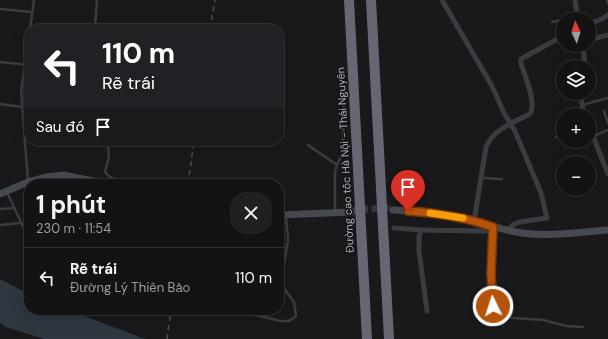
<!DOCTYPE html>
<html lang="vi">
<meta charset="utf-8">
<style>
:root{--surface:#131314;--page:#202022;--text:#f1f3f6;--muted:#9d9ea0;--line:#323234}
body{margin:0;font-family:"DM Sans",sans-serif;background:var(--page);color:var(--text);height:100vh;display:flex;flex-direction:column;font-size:15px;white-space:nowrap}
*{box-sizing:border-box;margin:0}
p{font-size:13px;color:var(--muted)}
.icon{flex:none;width:22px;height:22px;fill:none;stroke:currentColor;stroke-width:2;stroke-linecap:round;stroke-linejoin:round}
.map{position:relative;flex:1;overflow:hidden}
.side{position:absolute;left:24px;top:179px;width:260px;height:136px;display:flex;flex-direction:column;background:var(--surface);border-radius:16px;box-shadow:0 4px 16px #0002,0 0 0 1px var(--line)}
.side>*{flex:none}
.hud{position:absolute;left:24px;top:24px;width:260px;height:122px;border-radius:16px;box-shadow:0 4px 16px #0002,0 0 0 1px var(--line);background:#202124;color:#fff;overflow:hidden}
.needle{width:26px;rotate:356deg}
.tools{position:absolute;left:556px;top:12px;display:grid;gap:8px}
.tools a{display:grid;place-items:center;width:40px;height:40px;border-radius:50%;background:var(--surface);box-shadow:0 4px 16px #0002,0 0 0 1px var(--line);font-size:20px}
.pin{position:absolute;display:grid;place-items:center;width:34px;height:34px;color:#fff;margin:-41px -17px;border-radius:50% 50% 50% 0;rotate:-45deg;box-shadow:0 0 4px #0007}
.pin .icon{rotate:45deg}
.me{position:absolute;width:44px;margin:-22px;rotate:356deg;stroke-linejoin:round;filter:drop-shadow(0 0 3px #0008)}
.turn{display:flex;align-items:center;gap:14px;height:84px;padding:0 12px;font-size:18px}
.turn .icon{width:52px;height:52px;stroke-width:2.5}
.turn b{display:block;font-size:28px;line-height:34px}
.then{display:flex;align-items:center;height:38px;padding:0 12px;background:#0003;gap:8px;font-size:15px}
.round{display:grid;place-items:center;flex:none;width:42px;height:42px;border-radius:16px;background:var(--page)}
.headline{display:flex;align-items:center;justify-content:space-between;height:68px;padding:0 12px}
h1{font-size:24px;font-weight:700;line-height:30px}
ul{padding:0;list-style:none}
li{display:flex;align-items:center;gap:12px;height:60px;padding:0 12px;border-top:1px solid var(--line)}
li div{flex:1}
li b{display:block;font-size:15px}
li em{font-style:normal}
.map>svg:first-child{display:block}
.water{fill:#2e3740}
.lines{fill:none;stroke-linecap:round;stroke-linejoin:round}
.secondary-tunnel{stroke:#36373b;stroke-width:7;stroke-dasharray:7 3.5;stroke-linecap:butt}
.lane{stroke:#3b3c42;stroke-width:2.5}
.street{stroke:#3b3c42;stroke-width:5}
.secondary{stroke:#474950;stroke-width:7}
.highway{stroke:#656872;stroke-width:10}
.rail{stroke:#4c4e55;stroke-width:1.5;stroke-dasharray:5 4;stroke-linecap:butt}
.route-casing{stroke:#753606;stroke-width:10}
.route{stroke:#b45309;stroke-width:7}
.slow{stroke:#f59e0b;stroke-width:7}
.labels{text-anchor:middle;stroke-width:3;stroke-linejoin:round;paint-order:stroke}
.street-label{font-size:11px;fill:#aaafbb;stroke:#141416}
</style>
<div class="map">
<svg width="608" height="339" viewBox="0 0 608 339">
<rect width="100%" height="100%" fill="#19191b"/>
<!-- water -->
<path class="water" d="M 0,279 L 29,294 L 29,310 L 62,310 L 87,317 L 145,339 L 44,339 L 6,327 L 0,323 Z"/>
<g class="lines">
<!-- secondary-tunnel -->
<path class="secondary-tunnel" d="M 351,212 L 355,210 L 386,208 L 393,210"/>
<!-- lane -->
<g class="lane">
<path d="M 607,0 L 608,3"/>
<path d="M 0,9 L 32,12"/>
<path d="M 565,19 L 577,14"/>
<path d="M 552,22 L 563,20"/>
<path d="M 95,27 L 97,0"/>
<path d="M 30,29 L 34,0"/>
<path d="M 0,62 L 29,65"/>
<path d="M 0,104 L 22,107"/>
<path d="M 582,105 L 608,98"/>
<path d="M 604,111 L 608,123"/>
<path d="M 23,121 L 29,120"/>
<path d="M 594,136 L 608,130"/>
<path d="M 556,137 L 563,137"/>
<path d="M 308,145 L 337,165"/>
<path d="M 108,147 L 109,156 L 105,172 C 109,178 116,179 121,184"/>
<path d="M 482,178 L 502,179"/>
<path d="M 28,181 L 21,92 L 29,34"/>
<path d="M 7,192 L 24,229"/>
<path d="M 0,209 L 14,208"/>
<path d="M 335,211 L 335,172 L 337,165 L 343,152 L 344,88"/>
<path d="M 0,225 L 21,223"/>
<path d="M 493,228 L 491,297 C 493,305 494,312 500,317 L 543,320 L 566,326 L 583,327"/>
<path d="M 229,310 L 264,317"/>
<path d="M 265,310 L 264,317 L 280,321 L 289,321 L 296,316 L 294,302 L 281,284 L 288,240 L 286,216"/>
</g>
<!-- street -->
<g class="street">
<path d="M 442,0 L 492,86 L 504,113 L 515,131 L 541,193 L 547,218 L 520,222 L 514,224 L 508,230"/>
<path d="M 575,0 L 578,19"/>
<path d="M 589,24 L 602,19 L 608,15"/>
<path d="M 589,40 L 608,35"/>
<path d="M 583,45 L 585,67"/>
<path d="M 582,93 L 581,98 L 584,115"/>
<path d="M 589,126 L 608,174"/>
<path d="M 474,221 L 486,147 C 494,129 514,122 530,114 C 537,104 525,75 521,64 L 521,59 L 561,37"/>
<path d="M 394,228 L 421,230 L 419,237 L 419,251 L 427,311"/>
<path d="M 421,230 L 478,231 L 485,231 L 493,227"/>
</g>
<!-- secondary -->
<g class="secondary">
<path d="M 0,194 L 28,182 L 47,177 L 63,175 L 108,184"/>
<path d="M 393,210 C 420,212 448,213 475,221 C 491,225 505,231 522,233 C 550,237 580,232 608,230"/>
<path d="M 279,215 L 351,212"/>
</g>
<!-- highway -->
<g class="highway">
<path d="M 349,0 L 367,339"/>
<path d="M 371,0 L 389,339"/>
</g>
<!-- rail -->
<g class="rail">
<path d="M 210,29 L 215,0"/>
<path d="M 188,184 L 194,141"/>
<path d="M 167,339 L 171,310"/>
</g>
</g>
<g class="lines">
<!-- route casing -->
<g class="route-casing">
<path id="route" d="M 408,211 C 437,213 465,217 493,227 L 491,274 L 493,306"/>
</g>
<!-- route -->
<use href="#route" class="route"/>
<!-- slow -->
<path class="slow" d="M 430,213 L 463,218"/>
</g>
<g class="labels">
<!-- street labels -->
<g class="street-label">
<text transform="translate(345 160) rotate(-93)" y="4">Đường cao tốc Hà Nội - Thái Nguyên</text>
</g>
</g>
</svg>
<div class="tools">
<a><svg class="needle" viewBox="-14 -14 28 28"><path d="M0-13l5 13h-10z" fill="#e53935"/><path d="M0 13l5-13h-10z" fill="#9d9ea0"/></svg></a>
<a><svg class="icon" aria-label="layers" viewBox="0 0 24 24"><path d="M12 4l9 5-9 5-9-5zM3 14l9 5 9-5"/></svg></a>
<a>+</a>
<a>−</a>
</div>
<div class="pin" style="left:408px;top:211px;background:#d93025"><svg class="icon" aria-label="arrive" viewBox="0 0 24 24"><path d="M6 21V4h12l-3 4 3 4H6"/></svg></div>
<svg class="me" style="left:493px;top:306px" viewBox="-20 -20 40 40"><circle r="17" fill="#b45309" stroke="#fff" stroke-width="3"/><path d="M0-11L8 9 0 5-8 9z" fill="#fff"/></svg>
<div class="hud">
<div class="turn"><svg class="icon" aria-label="left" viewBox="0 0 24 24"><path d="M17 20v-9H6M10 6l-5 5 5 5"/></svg><div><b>110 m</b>Rẽ trái</div></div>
<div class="then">Sau đó<svg class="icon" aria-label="arrive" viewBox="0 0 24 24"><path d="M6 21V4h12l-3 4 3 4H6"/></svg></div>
</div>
<section class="side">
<div class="headline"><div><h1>1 phút</h1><p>230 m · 11:54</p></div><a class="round"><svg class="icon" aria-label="close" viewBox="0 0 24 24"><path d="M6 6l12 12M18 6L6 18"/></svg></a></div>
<ul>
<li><svg class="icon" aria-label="left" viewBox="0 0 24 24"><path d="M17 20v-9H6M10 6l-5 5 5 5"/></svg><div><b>Rẽ trái</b><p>Đường Lý Thiên Bảo</p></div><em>110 m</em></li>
</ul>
</section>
</div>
